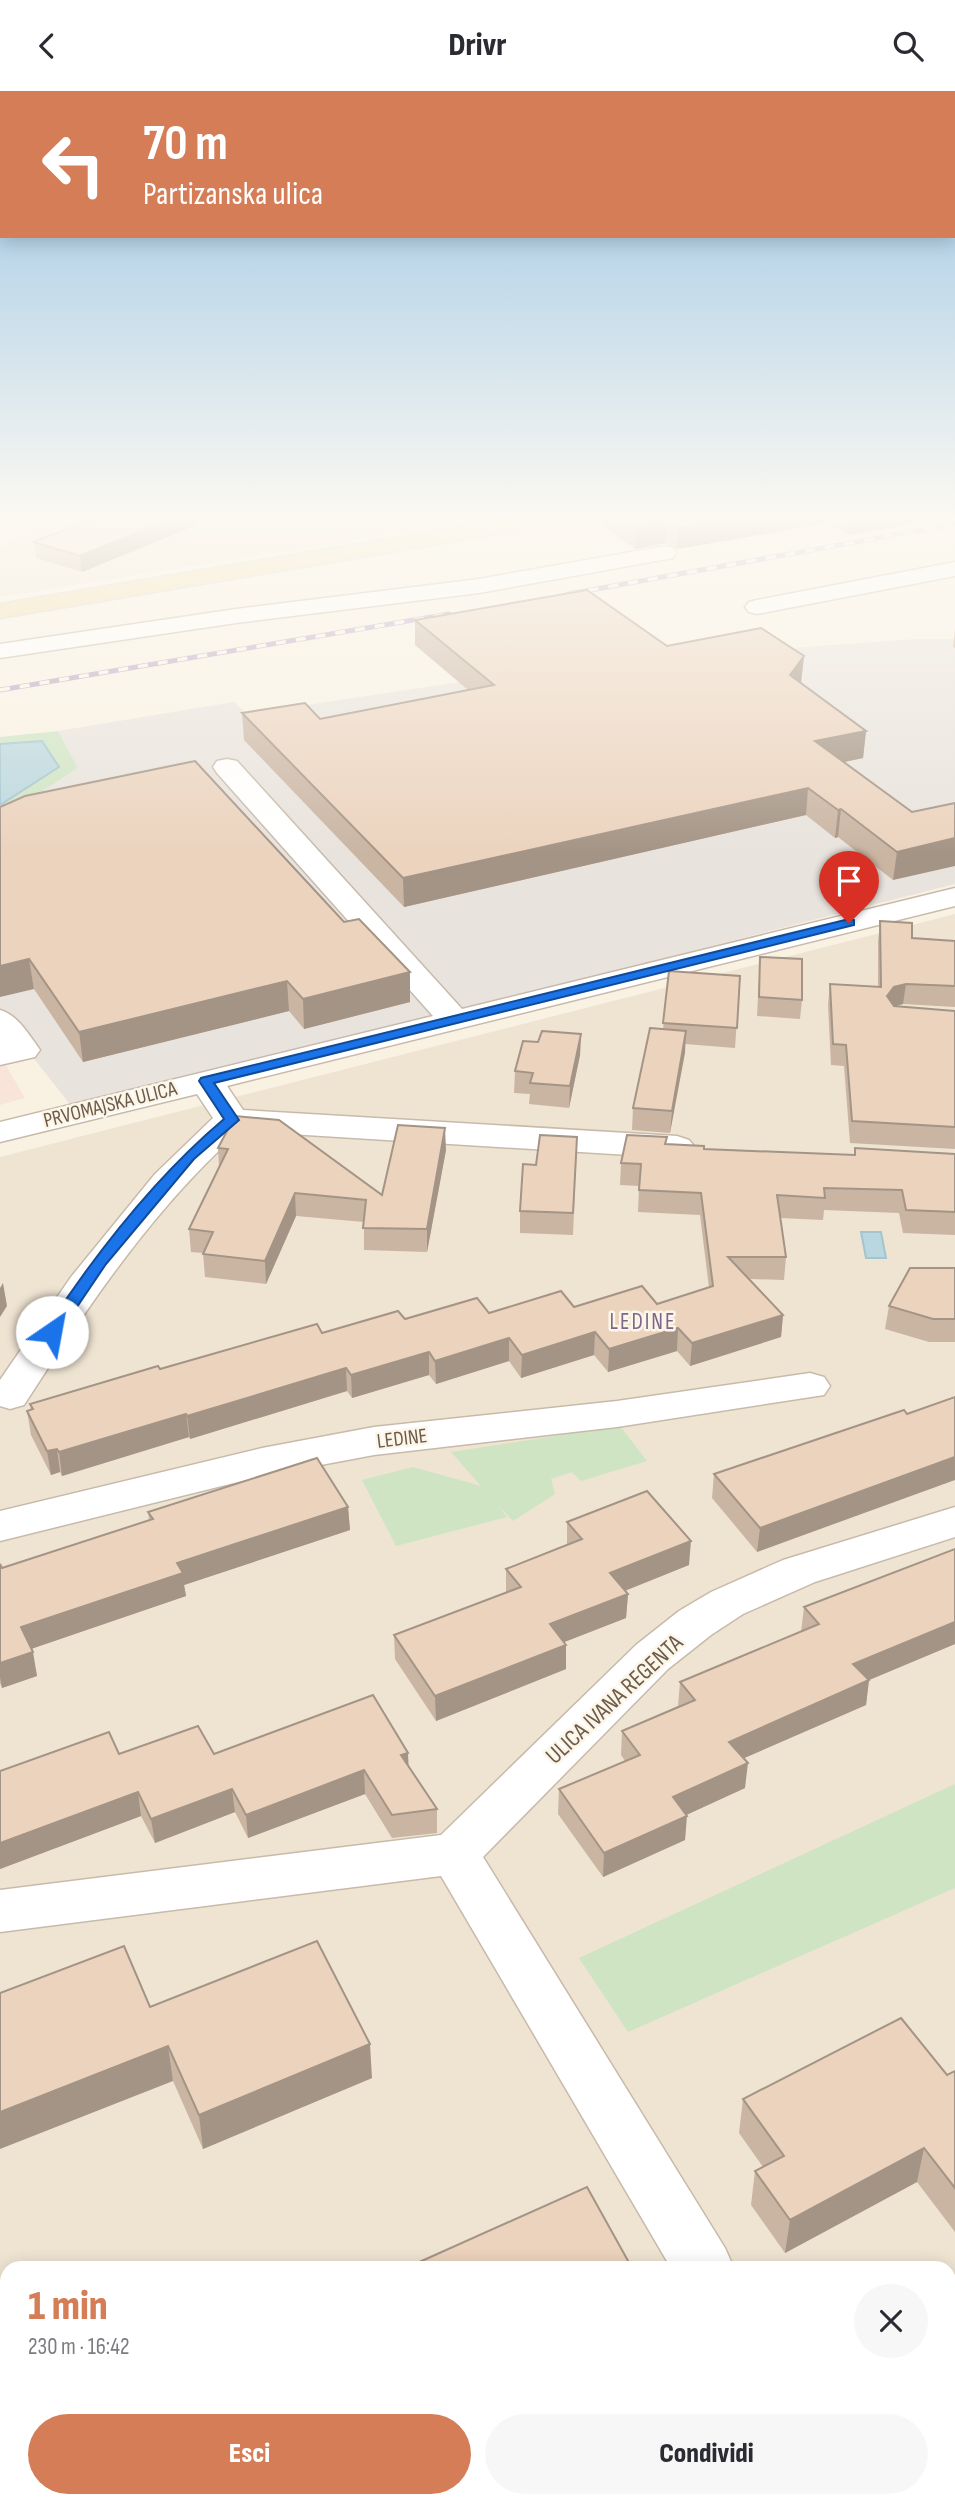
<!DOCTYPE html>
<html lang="it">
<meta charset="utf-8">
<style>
:root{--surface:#fff;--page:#f7f7f7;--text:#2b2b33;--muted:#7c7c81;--accent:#d47d56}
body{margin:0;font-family:"Sofia Sans Condensed",sans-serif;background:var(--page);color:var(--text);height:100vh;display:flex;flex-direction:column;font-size:26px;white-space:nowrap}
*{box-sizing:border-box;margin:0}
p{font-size:23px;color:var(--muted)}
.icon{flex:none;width:38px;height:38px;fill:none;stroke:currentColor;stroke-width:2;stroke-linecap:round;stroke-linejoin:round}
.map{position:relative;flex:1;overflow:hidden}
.sheet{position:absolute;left:0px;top:2170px;width:956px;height:247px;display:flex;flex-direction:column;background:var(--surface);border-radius:21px 21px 0 0;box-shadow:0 4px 18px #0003}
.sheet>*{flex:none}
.hud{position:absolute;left:0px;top:0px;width:956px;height:147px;box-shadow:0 4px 18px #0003;background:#d47d56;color:#fff;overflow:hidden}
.pin{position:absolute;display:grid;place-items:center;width:60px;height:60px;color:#fff;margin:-72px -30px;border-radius:50% 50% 50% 0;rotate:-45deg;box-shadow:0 0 7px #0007}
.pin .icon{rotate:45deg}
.me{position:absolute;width:77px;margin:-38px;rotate:33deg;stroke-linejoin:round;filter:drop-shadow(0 0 5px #0008)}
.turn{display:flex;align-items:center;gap:24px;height:147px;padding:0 28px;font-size:32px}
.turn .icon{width:91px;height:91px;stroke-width:2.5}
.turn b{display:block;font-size:49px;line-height:60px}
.round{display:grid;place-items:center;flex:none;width:74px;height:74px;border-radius:37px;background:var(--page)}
.headline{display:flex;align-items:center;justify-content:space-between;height:119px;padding:0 28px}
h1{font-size:42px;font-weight:800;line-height:52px;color:var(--accent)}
.action{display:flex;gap:14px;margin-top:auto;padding:14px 28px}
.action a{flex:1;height:80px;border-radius:42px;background:var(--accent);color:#fff;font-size:28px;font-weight:800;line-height:80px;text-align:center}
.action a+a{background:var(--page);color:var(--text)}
header{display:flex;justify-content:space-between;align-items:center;height:91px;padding:0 28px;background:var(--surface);font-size:32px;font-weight:800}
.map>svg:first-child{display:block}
.residential{fill:#efe4d2;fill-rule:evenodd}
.commercial{fill:#f8e4d8}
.industrial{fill:#e8e3dd}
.green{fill:#cee4c3}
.water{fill:#bad7df;stroke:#a2c5d0;stroke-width:2}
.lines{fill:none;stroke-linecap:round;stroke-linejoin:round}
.minor-casing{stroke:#c8baab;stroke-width:3}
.major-casing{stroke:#d6d1cd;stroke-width:3}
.minor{fill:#fff;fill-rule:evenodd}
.major{fill:#f0daa3;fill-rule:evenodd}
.rail-casing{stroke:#b5a4c0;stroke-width:5}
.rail{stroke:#fcf6e8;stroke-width:3.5;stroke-dasharray:10;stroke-linecap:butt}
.wall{fill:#cab5a3}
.shaded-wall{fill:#a49485}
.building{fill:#ebd3be;stroke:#a49485;stroke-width:2}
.route{fill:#1a73e8;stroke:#114b97;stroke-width:2}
.labels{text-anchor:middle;stroke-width:5;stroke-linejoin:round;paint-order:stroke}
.street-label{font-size:21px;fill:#6d5b4c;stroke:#fcf6e8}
.neighbourhood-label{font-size:23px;letter-spacing:2px;fill:#80658a;stroke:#fcf6e8}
.near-street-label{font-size:24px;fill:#6d5b4c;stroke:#fcf6e8}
</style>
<header><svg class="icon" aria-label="back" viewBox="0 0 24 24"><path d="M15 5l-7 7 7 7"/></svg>Drivr<svg class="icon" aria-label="search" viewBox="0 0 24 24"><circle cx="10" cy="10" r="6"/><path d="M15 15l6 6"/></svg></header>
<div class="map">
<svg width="955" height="2416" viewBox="0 0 955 2416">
<rect width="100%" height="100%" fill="#f9f2e3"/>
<!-- residential -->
<g class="residential">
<path d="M 5,425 L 354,425 L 449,433 L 0,506 L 0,456 L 33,439 L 0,430 Z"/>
<path d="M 955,823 L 955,2416 L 0,2416 L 0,1066 ZM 7,2177 L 948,2177 L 948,2410 L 7,2410 Z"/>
</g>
<!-- commercial -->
<path class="commercial" d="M 0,964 L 25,1007 L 0,1014 Z"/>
<!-- industrial -->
<path class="industrial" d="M 915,548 L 955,548 L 955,793 L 73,1017 L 0,925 L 0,728 L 78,677 L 58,640 L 234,611 L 247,623 L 506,584 L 764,559 Z"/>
<!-- green -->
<g class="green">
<path d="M 58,640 L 78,677 L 0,728 L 0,646 Z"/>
<path d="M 620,1335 L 647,1370 L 581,1390 L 572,1381 L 551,1388 L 555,1403 L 513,1430 L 498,1414 L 507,1426 L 396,1455 L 362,1389 L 413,1376 L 481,1395 L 451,1361 Z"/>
<path d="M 955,1693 L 955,1797 L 628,1941 L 579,1867 Z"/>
<path d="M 7,2338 L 7,2410 L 178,2410 L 179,2414 L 0,2416 L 0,2342 Z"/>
</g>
<!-- water -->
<g class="water">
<path d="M 42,650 L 59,676 L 0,714 L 0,653 Z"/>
<path d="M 861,1141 L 881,1141 L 886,1167 L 866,1167 Z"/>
</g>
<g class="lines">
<!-- minor casing -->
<g class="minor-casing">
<g id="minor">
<path d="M 665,455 L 673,457 L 676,462 L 673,467 L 479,502 L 236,532 L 0,567 L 0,553 L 236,518 L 479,488 Z"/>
<path d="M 955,471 L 955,485 L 757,523 L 749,521 L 745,516 L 749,511 L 757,509 Z"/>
<path d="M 227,668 L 237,670 L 462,918 L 955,797 L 955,815 L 227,995 L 243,1019 L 677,1045 L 689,1049 L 695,1056 L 689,1063 L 677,1067 L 240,1040 C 152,1119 88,1215 24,1314 L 10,1318 L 0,1315 L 0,1289 L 71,1186 L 155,1083 L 213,1027 L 197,1003 L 0,1051 L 0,1031 L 433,925 L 217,682 L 213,676 L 217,670 Z"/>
<path d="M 0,919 C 18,924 29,944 40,959 L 35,966 L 0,974 Z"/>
<path d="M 810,1282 L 824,1286 L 830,1295 L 824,1304 L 617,1336 L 374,1364 L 262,1385 L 0,1450 L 0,1420 L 262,1357 L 374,1336 L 617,1310 Z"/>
<path d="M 955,1416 L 955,1446 L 815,1491 L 743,1523 L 711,1544 L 668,1578 L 483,1766 L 725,2157 L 734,2177 L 671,2177 L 441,1785 L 0,1841 L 0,1799 L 441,1744 L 636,1554 L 679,1520 L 711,1501 L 783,1469 Z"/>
<path d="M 812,2410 L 878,2410 L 880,2416 L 814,2416 Z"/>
</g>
</g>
<!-- major casing -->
<g class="major-casing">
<path id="major" d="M 524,425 L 575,425 L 572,430 L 564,432 L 0,527 L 0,513 Z"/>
</g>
<!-- minor -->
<use href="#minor" class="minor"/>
<!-- major -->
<use href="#major" class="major"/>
<!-- rail casing -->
<g class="rail-casing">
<g id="rail">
<path d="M 569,503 L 955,433"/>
<path d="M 0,599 L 449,523"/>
</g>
</g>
<!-- rail -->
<use href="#rail" class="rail"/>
</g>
<!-- wall -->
<g class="wall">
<path d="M 73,425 L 212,425 L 212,428 L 82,481 L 36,467 L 34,451 L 90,429 Z"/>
<path d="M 601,425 L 955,425 L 848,444 L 827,432 L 677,458 L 665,452 L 635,458 L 601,434 Z"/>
<path d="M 415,529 L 667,555 L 804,565 L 801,592 L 866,640 L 863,667 L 843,671 L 912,721 L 893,789 L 838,746 L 835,747 L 806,724 L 404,816 L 244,649 L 242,622 L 320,628 L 468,599 L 415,554 Z"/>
<path d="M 955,538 L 955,557 L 953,556 Z"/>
<path d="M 0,716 L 344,831 L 410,881 L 410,911 L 304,938 L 289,920 L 83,971 L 34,898 Z"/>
<path d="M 880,830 L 912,847 L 955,850 L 955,916 L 903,913 L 897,915 L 955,920 L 955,1058 L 850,1052 L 844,975 L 831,974 L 828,914 L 830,893 L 878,896 L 878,851 Z"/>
<path d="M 760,866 L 802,909 L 800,928 L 757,925 Z"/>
<path d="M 669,880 L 740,885 L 735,957 L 685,953 L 670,1042 L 632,1039 L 633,1017 L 663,938 Z"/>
<path d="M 581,943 L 580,964 L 569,1017 L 529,1013 L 530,1003 L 514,1002 L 515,980 L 538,951 Z"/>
<path d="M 235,1025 L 382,1104 L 446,1059 L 427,1161 L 364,1159 L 364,1131 L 296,1125 L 266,1193 L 205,1186 L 203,1162 L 191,1161 L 189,1138 L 219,1076 L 218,1057 Z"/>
<path d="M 577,1046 L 573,1144 L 520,1142 L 520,1120 L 536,1074 Z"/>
<path d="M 667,1046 L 666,1054 L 704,1058 L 854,1064 L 855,1057 L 955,1063 L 955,1144 L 903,1142 L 899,1122 L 824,1119 L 823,1129 L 780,1127 L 786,1166 L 784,1189 L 750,1188 L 783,1224 L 781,1246 L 690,1275 L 677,1260 L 608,1281 L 594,1264 L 521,1287 L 509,1270 L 436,1293 L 429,1284 L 352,1307 L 347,1300 L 190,1348 L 189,1346 L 62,1385 L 60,1381 L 51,1384 L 31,1344 L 27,1320 L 31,1319 L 30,1313 L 160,1278 L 322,1242 L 405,1228 L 574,1216 L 657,1213 L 709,1197 L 700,1124 L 638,1121 L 639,1095 L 620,1094 L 621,1072 Z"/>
<path d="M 955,1177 L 955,1251 L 929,1251 L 885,1238 L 889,1215 Z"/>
<path d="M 904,1319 L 757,1461 L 712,1407 L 714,1383 Z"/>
<path d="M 348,1416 L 350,1439 L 184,1494 L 186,1505 L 31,1558 L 37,1585 L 2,1597 L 0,1592 L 0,1473 L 2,1477 L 149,1429 L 148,1421 Z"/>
<path d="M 567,1431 L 689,1474 L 625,1500 L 628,1503 L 626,1527 L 564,1551 L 566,1578 L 436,1630 L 395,1568 L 394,1544 L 506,1502 L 506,1478 L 567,1454 Z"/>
<path d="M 955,1458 L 955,1553 L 869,1589 L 866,1614 L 744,1667 L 745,1697 L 686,1724 L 685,1749 L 603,1786 L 558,1723 L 559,1698 L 625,1670 L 621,1664 L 622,1640 L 678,1615 L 680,1591 L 801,1541 L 804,1516 Z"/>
<path d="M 119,1663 L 214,1663 L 409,1676 L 437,1718 L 437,1742 L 392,1747 L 365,1703 L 248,1747 L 235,1721 L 155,1752 L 141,1725 L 0,1778 L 0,1680 Z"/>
<path d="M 150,1916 L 372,1987 L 203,2058 L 173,1990 Z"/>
<path d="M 955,1980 L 955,2141 L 917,2091 L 785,2162 L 751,2114 L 755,2080 L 763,2076 L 739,2042 L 743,2008 L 947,1984 Z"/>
<path d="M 261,2410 L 517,2410 L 519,2414 L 519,2416 L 262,2416 Z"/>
</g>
<!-- shaded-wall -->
<g class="shaded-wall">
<path d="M 179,425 L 212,425 L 212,428 L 82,481 L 80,465 Z"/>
<path d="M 744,425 L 828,425 L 827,432 L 677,458 L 678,437 Z"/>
<path d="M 850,425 L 955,425 L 848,444 Z"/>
<path d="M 666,431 L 665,452 L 635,458 L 636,436 Z"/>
<path d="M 804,565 L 801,591 L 788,611 L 790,584 Z"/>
<path d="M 866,640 L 863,667 L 812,678 L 815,650 Z"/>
<path d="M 808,697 L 806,724 L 404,816 L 403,787 Z"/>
<path d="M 841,718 L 838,746 L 835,747 L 838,719 Z"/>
<path d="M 955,747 L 955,775 L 893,789 L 897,761 Z"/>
<path d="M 29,868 L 34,898 L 0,906 L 0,875 Z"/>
<path d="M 410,881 L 410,911 L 304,938 L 303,908 Z"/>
<path d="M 287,890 L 289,920 L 83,971 L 79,941 Z"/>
<path d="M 906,893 L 903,913 L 891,916 L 887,905 L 894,896 Z"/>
<path d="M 686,940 L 685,962 L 670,1042 L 672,1020 Z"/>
<path d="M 581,943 L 580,964 L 569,1017 L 570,995 Z"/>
<path d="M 445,1037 L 446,1059 L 427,1161 L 427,1138 Z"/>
<path d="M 295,1102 L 296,1125 L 266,1193 L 265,1170 Z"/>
<path d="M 3,1192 L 7,1215 L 0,1226 L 0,1197 Z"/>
<path d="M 783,1224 L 781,1246 L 690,1275 L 692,1252 Z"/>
<path d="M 678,1237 L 677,1260 L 608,1281 L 609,1258 Z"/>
<path d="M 595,1241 L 594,1264 L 521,1287 L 522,1264 Z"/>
<path d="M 509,1247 L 509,1270 L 436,1293 L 435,1270 Z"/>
<path d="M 429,1261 L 429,1284 L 352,1307 L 351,1284 Z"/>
<path d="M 346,1277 L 347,1300 L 190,1348 L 187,1325 Z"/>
<path d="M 186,1323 L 189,1346 L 62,1385 L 59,1361 Z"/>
<path d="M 57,1358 L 60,1381 L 51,1384 L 47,1360 Z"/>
<path d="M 955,1366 L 955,1389 L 757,1461 L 760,1437 Z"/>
<path d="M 348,1416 L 350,1439 L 184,1494 L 186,1505 L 25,1560 L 21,1536 L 177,1472 Z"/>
<path d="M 691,1450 L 689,1474 L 609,1506 L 610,1482 Z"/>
<path d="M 628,1503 L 626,1527 L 549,1557 L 550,1533 Z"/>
<path d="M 955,1531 L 955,1553 L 850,1597 L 853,1573 Z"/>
<path d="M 566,1554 L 566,1578 L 436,1630 L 435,1605 Z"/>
<path d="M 33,1561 L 37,1585 L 2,1597 L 0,1586 L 0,1572 Z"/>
<path d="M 869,1589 L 866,1614 L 726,1675 L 729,1651 Z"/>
<path d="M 408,1662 L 409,1685 L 401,1664 Z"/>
<path d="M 748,1672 L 745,1697 L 671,1731 L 673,1706 Z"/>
<path d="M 364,1679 L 365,1703 L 248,1747 L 246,1724 Z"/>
<path d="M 232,1698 L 235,1721 L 155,1752 L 151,1728 Z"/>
<path d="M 138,1701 L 141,1725 L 0,1778 L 0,1752 Z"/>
<path d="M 687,1725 L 685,1749 L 603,1786 L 604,1762 Z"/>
<path d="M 370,1953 L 372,1987 L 203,2058 L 199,2024 Z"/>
<path d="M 168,1955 L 173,1990 L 0,2058 L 0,2021 Z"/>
<path d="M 924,2057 L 917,2091 L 785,2162 L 790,2129 Z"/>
</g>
<!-- building -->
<g class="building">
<path d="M 99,425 L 179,425 L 80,465 L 34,451 Z"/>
<path d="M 620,425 L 744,425 L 678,437 L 666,431 L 636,436 Z"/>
<path d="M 587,499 L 667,555 L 761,537 L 804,565 L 790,584 L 866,640 L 815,650 L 912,721 L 955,712 L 955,747 L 897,761 L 841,718 L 838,719 L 808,697 L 403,787 L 242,622 L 305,612 L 320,628 L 494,594 L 415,529 Z"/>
<path d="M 195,670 L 344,831 L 359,828 L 410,881 L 303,908 L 287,890 L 79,941 L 29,868 L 0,875 L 0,716 L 25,705 Z"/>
<path d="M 880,830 L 912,832 L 912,847 L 955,850 L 955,895 L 906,893 L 894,896 L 887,905 L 894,915 L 955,920 L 955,1036 L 852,1030 L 846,954 L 833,953 L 830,893 L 881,896 Z"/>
<path d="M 760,866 L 802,868 L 802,909 L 759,906 Z"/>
<path d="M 669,880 L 740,885 L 737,937 L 663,932 Z"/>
<path d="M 650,937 L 686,940 L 672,1020 L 633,1017 Z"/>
<path d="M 542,940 L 581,943 L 570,995 L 530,992 L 533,982 L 515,980 L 523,950 L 538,951 Z"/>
<path d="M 235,1025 L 279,1029 L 382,1104 L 398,1034 L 445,1037 L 427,1138 L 363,1137 L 366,1109 L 295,1102 L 265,1170 L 203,1163 L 213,1141 L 189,1138 L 228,1058 L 218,1057 Z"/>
<path d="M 540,1044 L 577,1046 L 573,1122 L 520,1120 L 523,1073 L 536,1074 Z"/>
<path d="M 627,1044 L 667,1046 L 665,1053 L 704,1055 L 704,1058 L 855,1064 L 855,1057 L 955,1063 L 955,1121 L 906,1119 L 902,1099 L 824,1097 L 825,1107 L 777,1104 L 786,1166 L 728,1166 L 783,1224 L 692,1252 L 678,1237 L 609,1258 L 595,1241 L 522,1264 L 509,1247 L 435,1270 L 429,1261 L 351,1284 L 346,1277 L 187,1325 L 186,1323 L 59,1361 L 57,1358 L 47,1360 L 27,1320 L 33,1318 L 30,1313 L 158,1275 L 160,1278 L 317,1233 L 322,1242 L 398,1220 L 405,1228 L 477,1207 L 489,1222 L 561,1200 L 574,1216 L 642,1195 L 657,1213 L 713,1195 L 701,1102 L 639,1099 L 641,1073 L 621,1072 Z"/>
<path d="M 910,1177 L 955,1177 L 955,1228 L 933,1228 L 889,1215 Z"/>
<path d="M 955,1306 L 955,1366 L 760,1437 L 714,1383 L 904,1319 L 907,1323 Z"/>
<path d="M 317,1367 L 348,1416 L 177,1472 L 183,1482 L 21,1536 L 33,1561 L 0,1572 L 0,1473 L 2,1477 L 153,1428 L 148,1421 Z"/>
<path d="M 647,1400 L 691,1450 L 610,1482 L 628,1503 L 550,1533 L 566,1554 L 435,1605 L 394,1544 L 521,1496 L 506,1478 L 582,1448 L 567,1431 Z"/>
<path d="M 955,1458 L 955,1531 L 853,1573 L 869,1589 L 729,1651 L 748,1672 L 673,1706 L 687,1725 L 604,1762 L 559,1698 L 640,1664 L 622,1640 L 695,1609 L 680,1591 L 819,1533 L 804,1516 Z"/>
<path d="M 373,1604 L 408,1662 L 401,1664 L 437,1718 L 392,1724 L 364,1679 L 246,1724 L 232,1698 L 151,1728 L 138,1701 L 0,1752 L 0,1680 L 109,1641 L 119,1663 L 198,1635 L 214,1663 Z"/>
<path d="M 317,1850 L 370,1953 L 199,2024 L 168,1955 L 0,2021 L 0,1902 L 124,1855 L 150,1916 Z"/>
<path d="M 901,1927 L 947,1984 L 955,1980 L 955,2097 L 924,2057 L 790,2129 L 755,2080 L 784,2065 L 743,2008 Z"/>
<path d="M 587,2096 L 632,2177 L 406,2177 Z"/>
<path d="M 274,2410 L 517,2410 L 519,2414 L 516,2416 L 276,2416 Z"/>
</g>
<!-- sky -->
<linearGradient id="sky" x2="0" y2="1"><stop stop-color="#95c2e4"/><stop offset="0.56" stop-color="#fcf9f2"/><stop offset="1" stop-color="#fcf9f2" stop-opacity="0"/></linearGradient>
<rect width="955" height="763" fill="url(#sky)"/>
<!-- route -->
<path class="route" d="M 849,828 L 854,829 L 854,834 L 214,992 L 239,1029 L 194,1068 L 106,1173 L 58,1244 L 52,1246 L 44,1241 C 95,1163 153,1088 224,1028 L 199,990 L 201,987 Z"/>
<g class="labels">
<!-- street labels -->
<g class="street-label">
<text transform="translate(110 1013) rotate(-14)" y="7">PRVOMAJSKA ULICA</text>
<text transform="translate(402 1347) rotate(-7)" y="7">LEDINE</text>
</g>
<!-- neighbourhood labels -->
<g class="neighbourhood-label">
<text x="643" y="1238">LEDINE</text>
</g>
<!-- near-street labels -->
<g class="near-street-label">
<text transform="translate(614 1608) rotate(-43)" y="8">ULICA IVANA REGENTA</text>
</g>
</g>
</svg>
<div class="pin" style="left:849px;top:832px;background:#d93025"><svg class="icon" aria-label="arrive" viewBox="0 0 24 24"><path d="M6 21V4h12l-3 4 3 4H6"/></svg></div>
<svg class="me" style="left:52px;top:1241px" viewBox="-20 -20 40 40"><circle r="19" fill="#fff"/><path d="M0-13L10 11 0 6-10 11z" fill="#1a73e8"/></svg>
<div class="hud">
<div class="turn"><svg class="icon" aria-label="left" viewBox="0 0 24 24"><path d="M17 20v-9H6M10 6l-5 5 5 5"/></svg><div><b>70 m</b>Partizanska ulica</div></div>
</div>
<section class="sheet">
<div class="headline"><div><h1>1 min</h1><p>230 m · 16:42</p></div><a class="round"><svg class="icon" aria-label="close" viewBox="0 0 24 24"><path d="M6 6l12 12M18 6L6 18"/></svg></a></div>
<div class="action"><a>Esci</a><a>Condividi</a></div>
</section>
</div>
